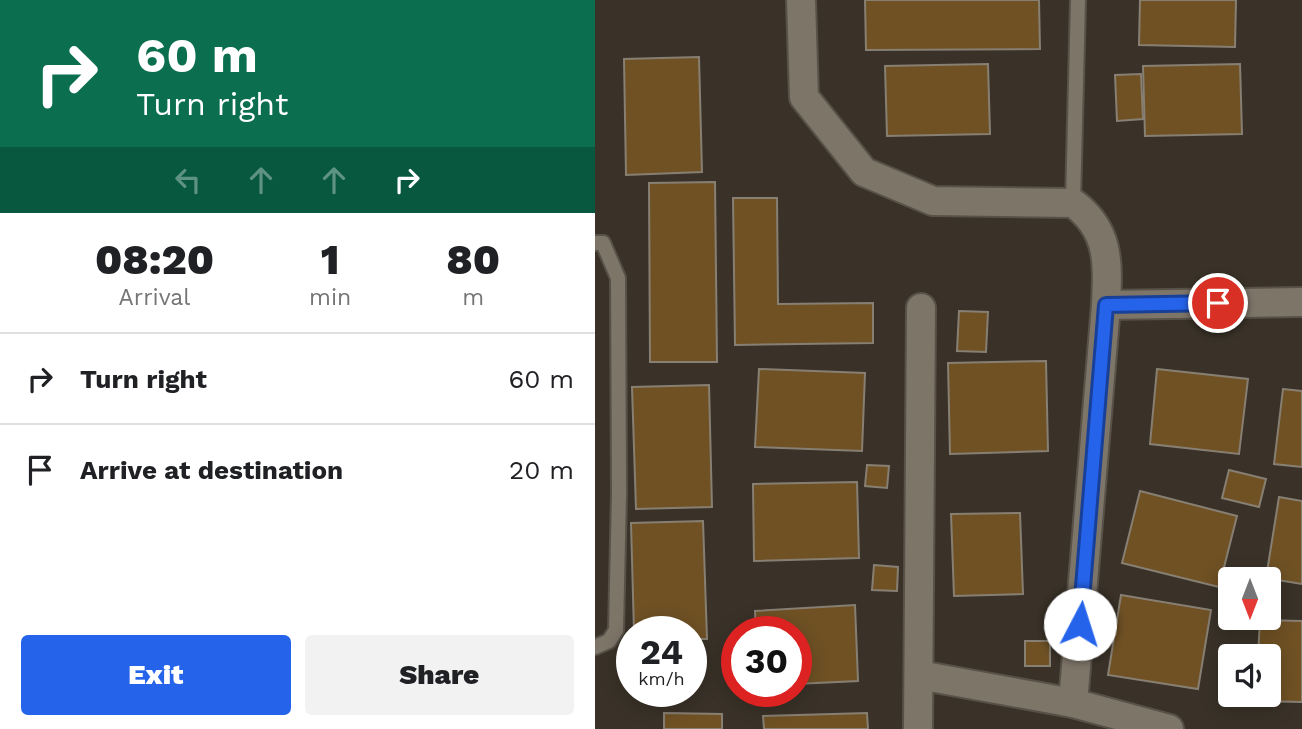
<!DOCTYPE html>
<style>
:root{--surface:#fff;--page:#f2f2f2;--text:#202124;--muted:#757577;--line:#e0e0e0;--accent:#2563eb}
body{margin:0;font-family:"Work Sans",sans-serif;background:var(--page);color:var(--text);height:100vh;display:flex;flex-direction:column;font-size:26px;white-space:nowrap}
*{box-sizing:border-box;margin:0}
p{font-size:23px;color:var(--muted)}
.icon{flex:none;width:38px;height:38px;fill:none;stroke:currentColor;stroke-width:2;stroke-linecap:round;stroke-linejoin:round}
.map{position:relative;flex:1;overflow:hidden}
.side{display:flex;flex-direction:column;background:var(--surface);width:595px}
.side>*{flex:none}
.guide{background:#0b6e4f;color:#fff;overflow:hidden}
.needle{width:46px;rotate:180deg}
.tools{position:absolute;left:623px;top:567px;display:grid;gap:14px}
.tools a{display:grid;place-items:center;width:63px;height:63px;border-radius:7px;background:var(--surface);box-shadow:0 4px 18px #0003;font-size:35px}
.speed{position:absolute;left:21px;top:616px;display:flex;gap:14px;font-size:35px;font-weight:700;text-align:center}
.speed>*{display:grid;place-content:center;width:91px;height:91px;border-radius:50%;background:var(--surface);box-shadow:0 4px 18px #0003;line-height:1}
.speed small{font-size:18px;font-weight:400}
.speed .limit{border:10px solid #d22;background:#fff;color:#111}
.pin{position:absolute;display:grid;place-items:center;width:60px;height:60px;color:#fff;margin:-30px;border:4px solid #fff;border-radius:50%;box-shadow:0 2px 7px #0007}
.me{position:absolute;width:77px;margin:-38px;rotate:5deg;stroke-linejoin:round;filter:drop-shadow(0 0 5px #0008)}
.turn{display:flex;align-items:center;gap:24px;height:147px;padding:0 21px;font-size:32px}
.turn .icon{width:91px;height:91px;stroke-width:2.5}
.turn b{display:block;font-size:49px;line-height:60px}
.lanes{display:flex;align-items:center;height:66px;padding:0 21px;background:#0003;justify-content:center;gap:35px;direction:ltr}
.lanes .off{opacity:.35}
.eta{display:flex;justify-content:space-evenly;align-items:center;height:119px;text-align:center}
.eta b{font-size:42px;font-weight:800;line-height:49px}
.action{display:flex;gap:14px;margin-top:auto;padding:14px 21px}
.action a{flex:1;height:80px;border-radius:7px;background:var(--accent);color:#fff;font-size:28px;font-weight:800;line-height:80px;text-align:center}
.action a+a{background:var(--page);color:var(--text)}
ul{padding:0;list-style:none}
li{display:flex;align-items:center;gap:21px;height:91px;padding:0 21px;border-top:2px solid var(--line)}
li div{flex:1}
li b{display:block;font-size:26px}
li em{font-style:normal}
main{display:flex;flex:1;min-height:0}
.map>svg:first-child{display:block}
.building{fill:#6f5124;stroke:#887f73;stroke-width:2}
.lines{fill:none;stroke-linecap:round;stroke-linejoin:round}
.lane-casing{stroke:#575148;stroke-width:18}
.street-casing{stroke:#575148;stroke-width:32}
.lane{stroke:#7e7569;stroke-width:14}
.street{stroke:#7e7569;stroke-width:28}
.route-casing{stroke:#184099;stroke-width:18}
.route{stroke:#2563eb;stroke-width:12}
</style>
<main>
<section class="side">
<div class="guide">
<div class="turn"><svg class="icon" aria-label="right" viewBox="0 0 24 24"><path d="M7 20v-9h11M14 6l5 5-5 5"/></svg><div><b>60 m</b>Turn right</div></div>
<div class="lanes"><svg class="icon off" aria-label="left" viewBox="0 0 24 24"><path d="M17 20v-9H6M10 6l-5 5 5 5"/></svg><svg class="icon off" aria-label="ahead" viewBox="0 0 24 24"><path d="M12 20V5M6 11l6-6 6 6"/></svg><svg class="icon off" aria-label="ahead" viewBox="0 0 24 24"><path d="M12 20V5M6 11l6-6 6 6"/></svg><svg class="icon" aria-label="right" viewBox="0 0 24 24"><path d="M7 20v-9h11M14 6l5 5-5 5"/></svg></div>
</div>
<div class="eta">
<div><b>08:20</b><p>Arrival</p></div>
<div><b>1</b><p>min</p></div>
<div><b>80</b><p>m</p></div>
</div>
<ul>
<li><svg class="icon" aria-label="right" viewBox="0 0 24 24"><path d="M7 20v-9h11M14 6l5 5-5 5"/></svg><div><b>Turn right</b></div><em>60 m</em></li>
<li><svg class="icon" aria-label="arrive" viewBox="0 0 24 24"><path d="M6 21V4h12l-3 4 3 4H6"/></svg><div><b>Arrive at destination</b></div><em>20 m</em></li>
</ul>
<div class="action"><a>Exit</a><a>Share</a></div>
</section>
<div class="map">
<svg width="707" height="729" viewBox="0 0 707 729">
<rect width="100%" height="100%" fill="#3a3228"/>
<!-- building -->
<g class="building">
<path d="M 270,0 L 444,0 L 445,49 L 271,50 Z"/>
<path d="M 545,0 L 641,0 L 640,47 L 544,45 Z"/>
<path d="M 104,57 L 107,172 L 31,175 L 29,59 Z"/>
<path d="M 393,64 L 395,134 L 292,136 L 290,66 Z"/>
<path d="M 645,64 L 647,134 L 550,136 L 548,66 Z"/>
<path d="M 546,74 L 548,119 L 522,121 L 520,75 Z"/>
<path d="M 120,182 L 122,362 L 55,362 L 54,183 Z"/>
<path d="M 138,198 L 182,198 L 183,304 L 278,303 L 278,343 L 140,345 Z"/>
<path d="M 364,311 L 393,312 L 391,352 L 362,351 Z"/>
<path d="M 451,361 L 453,451 L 355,454 L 353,363 Z"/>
<path d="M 164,369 L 270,373 L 267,451 L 160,447 Z"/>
<path d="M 562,369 L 653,379 L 644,454 L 555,444 Z"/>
<path d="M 114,385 L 117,507 L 41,509 L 37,387 Z"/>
<path d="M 688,389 L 707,391 L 707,467 L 679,464 Z"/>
<path d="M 272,465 L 294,466 L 292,488 L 270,486 Z"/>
<path d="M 634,470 L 671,479 L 664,507 L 627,498 Z"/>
<path d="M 262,482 L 264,558 L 159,561 L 158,484 Z"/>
<path d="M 545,491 L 642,516 L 624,587 L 527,563 Z"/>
<path d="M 684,497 L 707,501 L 707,584 L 671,578 Z"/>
<path d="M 425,513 L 428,594 L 359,596 L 356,514 Z"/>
<path d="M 108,521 L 112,639 L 96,639 L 96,632 L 39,632 L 36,523 Z"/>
<path d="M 279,565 L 303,567 L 302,591 L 277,590 Z"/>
<path d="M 526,595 L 616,610 L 603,689 L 513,675 Z"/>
<path d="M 260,605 L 263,681 L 201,684 L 201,632 L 161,632 L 160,611 Z"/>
<path d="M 665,620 L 707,621 L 707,702 L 662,701 L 662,695 L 674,695 L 674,656 L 663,656 Z"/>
<rect x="430" y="641" width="25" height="25"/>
<path d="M 69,713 L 127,714 L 127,729 L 69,729 Z"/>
<path d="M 272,713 L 273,729 L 169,729 L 168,716 Z"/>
</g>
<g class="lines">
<!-- lane casing -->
<g class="lane-casing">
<g id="lane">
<path d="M 478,203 L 483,0"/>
<path d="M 0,243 L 8,243 L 23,278 L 24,493 L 21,630 L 14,641 L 0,647"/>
</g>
</g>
<!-- street casing -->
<g class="street-casing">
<g id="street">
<path d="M 206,0 L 209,97 L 269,172 L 338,201 L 478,203 C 515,230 513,263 511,305 L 478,703"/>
<path d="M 511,305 L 707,302"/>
<path d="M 324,675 L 478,703 L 574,729"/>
<path d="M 323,729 L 326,308"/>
</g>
</g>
<!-- lane -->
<use href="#lane" class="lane"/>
<!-- street -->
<use href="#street" class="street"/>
</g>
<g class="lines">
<!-- route casing -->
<g class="route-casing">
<path id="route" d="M 485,624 L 511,305 L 623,303"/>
</g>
<!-- route -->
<use href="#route" class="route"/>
</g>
</svg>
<div class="tools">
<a><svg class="needle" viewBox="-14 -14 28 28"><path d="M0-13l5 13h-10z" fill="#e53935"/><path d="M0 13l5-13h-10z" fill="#757577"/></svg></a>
<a><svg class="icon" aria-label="sound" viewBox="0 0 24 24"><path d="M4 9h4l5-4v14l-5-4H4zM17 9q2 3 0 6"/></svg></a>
</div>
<div class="speed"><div>24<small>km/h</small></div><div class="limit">30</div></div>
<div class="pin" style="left:623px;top:303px;background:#d93025"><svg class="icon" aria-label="arrive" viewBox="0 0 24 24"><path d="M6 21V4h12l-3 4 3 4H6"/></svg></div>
<svg class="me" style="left:485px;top:624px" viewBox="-20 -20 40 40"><circle r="19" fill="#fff"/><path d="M0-13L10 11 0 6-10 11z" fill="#2563eb"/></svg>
</div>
</main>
